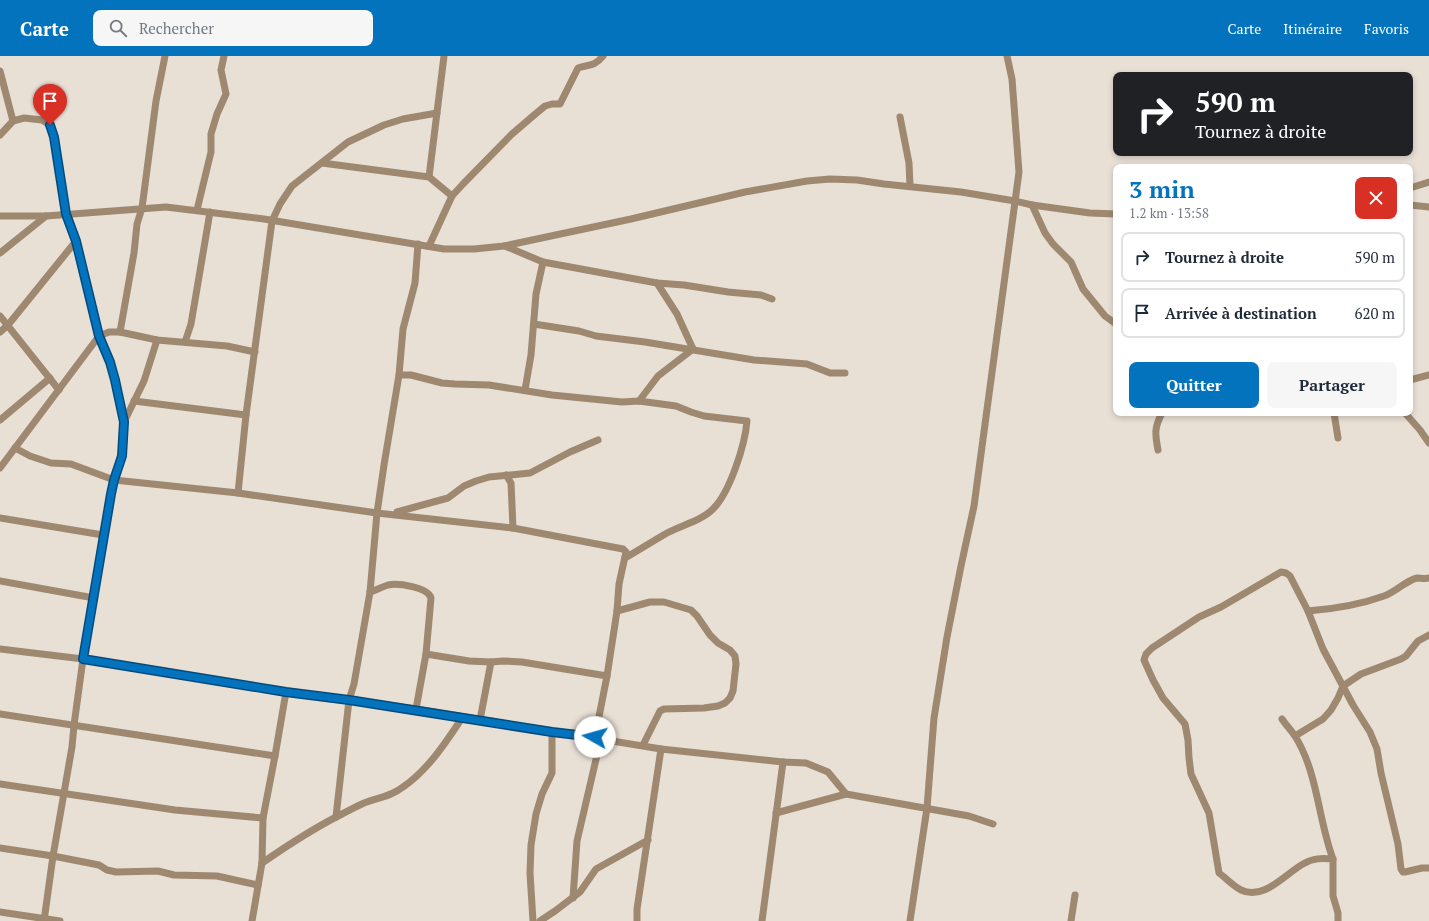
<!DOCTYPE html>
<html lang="fr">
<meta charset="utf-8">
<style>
:root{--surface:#fff;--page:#f6f6f7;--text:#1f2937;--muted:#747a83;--line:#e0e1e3;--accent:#0473be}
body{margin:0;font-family:"PT Serif",serif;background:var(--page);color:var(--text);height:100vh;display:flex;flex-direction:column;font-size:15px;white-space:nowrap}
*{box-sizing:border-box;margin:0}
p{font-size:13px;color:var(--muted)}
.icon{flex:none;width:22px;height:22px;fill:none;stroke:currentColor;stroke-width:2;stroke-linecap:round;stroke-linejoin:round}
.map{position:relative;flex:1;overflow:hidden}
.details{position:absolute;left:1113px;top:108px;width:300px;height:252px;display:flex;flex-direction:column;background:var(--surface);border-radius:8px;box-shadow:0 2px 6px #0003}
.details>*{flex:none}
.hud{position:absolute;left:1113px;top:16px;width:300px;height:84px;border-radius:8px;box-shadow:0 2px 6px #0003;background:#202124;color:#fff;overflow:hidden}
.pin{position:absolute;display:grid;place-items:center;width:34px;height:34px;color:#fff;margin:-41px -17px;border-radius:50% 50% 50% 0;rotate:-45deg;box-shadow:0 0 4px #0007}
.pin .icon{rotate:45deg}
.me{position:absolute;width:44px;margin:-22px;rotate:277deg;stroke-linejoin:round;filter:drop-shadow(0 0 3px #0008)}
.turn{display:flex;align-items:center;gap:14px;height:84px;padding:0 16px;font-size:18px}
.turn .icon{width:52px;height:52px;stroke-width:2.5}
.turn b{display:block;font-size:28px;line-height:34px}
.round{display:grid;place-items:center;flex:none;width:42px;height:42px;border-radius:8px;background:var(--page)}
.overview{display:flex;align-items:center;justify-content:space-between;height:68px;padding:0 16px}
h1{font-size:24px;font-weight:700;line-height:30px;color:var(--accent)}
.action{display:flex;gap:8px;margin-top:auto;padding:8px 16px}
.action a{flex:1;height:46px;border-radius:8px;background:var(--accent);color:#fff;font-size:16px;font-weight:700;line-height:46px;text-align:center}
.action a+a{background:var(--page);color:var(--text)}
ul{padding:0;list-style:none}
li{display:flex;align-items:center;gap:12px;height:50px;margin:0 8px 6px;padding:0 8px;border:2px solid var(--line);border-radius:8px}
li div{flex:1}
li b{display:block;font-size:15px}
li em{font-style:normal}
header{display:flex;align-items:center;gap:24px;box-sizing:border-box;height:56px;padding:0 20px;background:var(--accent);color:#fff}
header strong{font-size:19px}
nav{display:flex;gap:22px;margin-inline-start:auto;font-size:14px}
.search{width:280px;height:36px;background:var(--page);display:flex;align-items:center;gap:10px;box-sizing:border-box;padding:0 14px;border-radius:8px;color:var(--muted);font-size:15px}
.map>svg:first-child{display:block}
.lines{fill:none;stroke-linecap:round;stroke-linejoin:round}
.minor{stroke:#9e8870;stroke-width:7}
.route-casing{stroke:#034b7c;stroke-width:10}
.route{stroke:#0473be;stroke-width:7}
</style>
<header>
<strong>Carte</strong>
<div class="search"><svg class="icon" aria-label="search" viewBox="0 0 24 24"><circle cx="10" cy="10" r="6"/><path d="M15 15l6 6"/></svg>Rechercher</div>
<nav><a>Carte</a><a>Itinéraire</a><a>Favoris</a></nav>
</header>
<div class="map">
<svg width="1429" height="865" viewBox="0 0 1429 865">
<rect width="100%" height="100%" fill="#e8dfd5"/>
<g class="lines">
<!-- minor -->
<g class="minor">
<path d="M 0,15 L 13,65"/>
<path d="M 900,61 L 909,107 L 910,130"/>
<path d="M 0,79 L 13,65 L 24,62 L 42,64 L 50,69 L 54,81 L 66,158 L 76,185 L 99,280 L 0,412"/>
<path d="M 322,107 L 429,121 L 452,140"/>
<path d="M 429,121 L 444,0"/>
<path d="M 1410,132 L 1429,126"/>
<path d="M 1032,149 L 1045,177 L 1053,188 L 1071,206 L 1083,233 L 1105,260 L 1116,268"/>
<path d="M 1410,149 L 1429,151"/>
<path d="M 197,154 L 211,96 L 211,78 L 217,58 L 226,38 L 221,14 L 224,0"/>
<path d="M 0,160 L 46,160 L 166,151 L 264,163 L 444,193 L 474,193 L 504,190 L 631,163 L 745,136 L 807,125 L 830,123 L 857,124 L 884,128 L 961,136 L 1015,145 L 1032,149 L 1090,157 L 1116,158"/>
<path d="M 429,190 L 452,140 L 463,128 L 512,78 L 533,60 L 545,50 L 552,48 L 560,48 L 578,12 C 589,8 594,11 603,0"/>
<path d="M 505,190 L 543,206 L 657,227 L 684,229 L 728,236 L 761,239 L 772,243"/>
<path d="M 0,197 L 46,160"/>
<path d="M 657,227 L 677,258 L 693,293"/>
<path d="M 0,260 L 59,334"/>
<path d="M 534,268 L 579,275 L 596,280 L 645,286 L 754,304 L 807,308 L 830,317 L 845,317"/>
<path d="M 0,276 L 8,269 L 76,185"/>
<path d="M 120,276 L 134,197 L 137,168 L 142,152 L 156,45 L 165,0"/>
<path d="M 185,286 L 191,268 L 210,156"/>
<path d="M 399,319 L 411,319 L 442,327 L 455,328 L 489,329 L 552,339 L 622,346 L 639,345 L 676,350 L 691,356 L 704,360 L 747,365 C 745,389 730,436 713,453 C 701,465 682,469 667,477 C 653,485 639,494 625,502"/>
<path d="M 1410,324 L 1429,319"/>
<path d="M 525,334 L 531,299 L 536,238 L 543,206"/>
<path d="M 134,345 L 246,359"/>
<path d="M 639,345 L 658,320 L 693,293"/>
<path d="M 1334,357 L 1338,382"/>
<path d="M 1405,357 L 1420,374 L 1429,387"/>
<path d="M 0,364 L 50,322"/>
<path d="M 124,366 L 144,325 L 157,284"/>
<path d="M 15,392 L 30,400 L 51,407 L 71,408 L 114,424 L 238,437 L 377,457 L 513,472 L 623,493 L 626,496 L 619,528 L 617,555 L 607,620 L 595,681"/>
<path d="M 1158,394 C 1155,378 1154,372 1162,357"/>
<path d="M 506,419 L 511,427 L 513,472"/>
<path d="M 238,437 L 246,359 L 272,165 L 280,148 L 292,130 L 348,86 L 384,69 L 403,63 L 437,57"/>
<path d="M 397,456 L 448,442 L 464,430 L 476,425 L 489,421 L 530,417 L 570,396 L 598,384"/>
<path d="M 0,462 L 103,479"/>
<path d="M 0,525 L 94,542"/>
<path d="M 370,536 C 376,534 382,531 388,529 C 398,527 428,531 431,542 L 426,598 L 416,653"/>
<path d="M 617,555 L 650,546 L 664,546 L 691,554 L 697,560 L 710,579 L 718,587 L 730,594 L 735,600 L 736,608 L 733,635 L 730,642 L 725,647 L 718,650 L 704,652 L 664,653 L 660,655 L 643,689"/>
<path d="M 1308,555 C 1334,553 1359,549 1384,540 C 1396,536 1405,525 1417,522 C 1421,522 1425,523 1429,522"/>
<path d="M 0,593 L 83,603 L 286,636 L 349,644 L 416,653 L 661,693 L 783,706 L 762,865"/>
<path d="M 426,598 L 469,605 L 491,606 L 503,605 L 522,606 L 607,620"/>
<path d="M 0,658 L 275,700"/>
<path d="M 1282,663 C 1286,669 1291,674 1295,680 C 1318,717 1318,763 1333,803"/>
<path d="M 480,664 L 491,606"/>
<path d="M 1295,680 L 1323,663 L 1331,654 L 1338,642 L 1343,630 L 1361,618 L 1401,603 L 1406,600 L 1418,585 L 1429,579"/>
<path d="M 783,706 L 806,707 L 828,716 L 846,738"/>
<path d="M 0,728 L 175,754 L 263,762"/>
<path d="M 776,757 L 846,738 L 969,760 L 993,768"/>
<path d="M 336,761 L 349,644 L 354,628 L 370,536 L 377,457 L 384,409 L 399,319 L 403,273 L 415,227 L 418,188"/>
<path d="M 0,792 L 53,800 L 99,809 L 107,814 L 116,816 L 158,815 L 174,819 L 217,820 L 258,829"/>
<path d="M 262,807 C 288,789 314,772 342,758 C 350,754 357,750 364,747 C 379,741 390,741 403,731 C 428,714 446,686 462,662"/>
<path d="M 573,842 L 577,785 L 601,682"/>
<path d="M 0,856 L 60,865"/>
<path d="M 44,865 L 53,800 L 72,691 L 74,669 L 83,603 L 103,479 L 114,424 L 121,400 L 124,366 L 110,306 L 99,280 L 109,276 L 120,276 L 157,284 L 227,290 L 255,296"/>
<path d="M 252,865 L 262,807 L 263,762 L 275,700 L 286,636"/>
<path d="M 533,865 L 530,817 L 531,789 L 536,758 L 542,738 L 552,717 L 552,676"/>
<path d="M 540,865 L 555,855 L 580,836 L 596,813 L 648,784"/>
<path d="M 637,865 L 637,853 L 661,693"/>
<path d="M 910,865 L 927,752 L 934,662 L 947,581 L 961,510 L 974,450 L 1019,116 L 1012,23 L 1007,0"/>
<path d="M 1071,865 L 1075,839"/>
<path d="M 1338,865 L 1338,857 L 1333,840 L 1333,803 C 1322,802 1313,802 1303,808 C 1285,818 1264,845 1241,834 C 1233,830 1226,822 1219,817 L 1209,757 L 1191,718 L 1189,702 L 1188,684 L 1185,668 L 1163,642 L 1153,624 L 1144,604 L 1146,598 L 1152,592 L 1199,561 L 1221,551 L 1281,516 L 1286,517 L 1290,520 L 1308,555 L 1323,593 L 1353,649 L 1370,676 L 1377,693 L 1381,717 L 1398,788 L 1401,813 L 1403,816 L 1405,816 L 1422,812 L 1429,812"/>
</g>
</g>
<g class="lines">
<!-- route casing -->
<g class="route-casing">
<path id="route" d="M 50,69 L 54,81 L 66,158 L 76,185 L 99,280 L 110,306 L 115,324 L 124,366 L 122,400 L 114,424 L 111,438 L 83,603 L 286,636 L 349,644 L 552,676 L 595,681"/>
</g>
<!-- route -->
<use href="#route" class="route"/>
</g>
</svg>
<div class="pin" style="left:50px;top:69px;background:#d93025"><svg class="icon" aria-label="arrive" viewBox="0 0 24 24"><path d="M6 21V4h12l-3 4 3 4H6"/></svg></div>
<svg class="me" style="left:595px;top:681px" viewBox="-20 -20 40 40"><circle r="19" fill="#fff"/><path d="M0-13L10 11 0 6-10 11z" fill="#0473be"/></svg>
<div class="hud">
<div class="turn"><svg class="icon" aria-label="right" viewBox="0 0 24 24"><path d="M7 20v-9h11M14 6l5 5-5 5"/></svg><div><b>590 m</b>Tournez à droite</div></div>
</div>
<section class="details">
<div class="overview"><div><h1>3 min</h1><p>1.2 km · 13:58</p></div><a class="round" style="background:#d93025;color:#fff"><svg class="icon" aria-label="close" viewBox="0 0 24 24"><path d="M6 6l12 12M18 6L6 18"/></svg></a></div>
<ul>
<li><svg class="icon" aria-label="right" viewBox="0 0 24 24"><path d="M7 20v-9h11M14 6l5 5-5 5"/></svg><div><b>Tournez à droite</b></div><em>590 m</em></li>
<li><svg class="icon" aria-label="arrive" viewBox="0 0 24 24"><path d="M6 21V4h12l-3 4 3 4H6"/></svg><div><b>Arrivée à destination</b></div><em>620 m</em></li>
</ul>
<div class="action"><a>Quitter</a><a>Partager</a></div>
</section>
</div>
